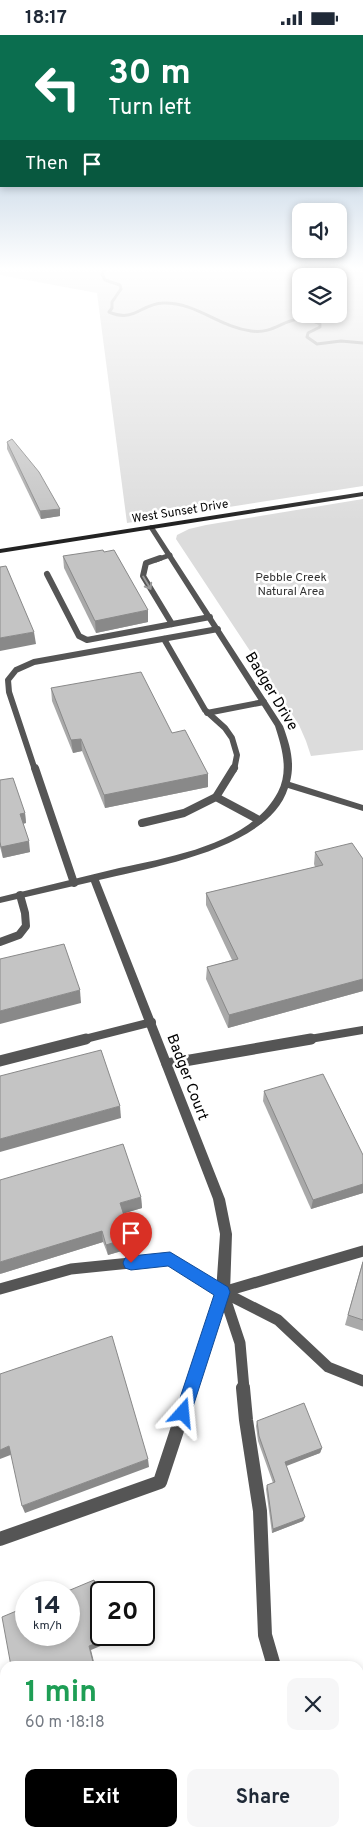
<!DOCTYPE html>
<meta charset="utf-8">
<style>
:root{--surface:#fff;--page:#f6f6f7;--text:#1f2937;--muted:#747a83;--accent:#000}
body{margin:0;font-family:Overpass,sans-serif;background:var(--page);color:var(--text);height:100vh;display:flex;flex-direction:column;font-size:19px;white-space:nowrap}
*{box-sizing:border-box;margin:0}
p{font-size:16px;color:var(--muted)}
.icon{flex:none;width:28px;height:28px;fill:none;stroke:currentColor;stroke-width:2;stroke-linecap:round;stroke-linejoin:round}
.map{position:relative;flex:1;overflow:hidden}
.details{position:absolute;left:0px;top:1626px;width:364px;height:176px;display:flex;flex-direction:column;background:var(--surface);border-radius:15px 15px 0 0;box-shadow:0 2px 8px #0003}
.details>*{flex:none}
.hud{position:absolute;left:0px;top:0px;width:364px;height:152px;box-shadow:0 2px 8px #0003;background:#0b6e4f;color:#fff;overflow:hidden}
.controls{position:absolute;left:292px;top:168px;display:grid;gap:10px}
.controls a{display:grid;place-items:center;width:55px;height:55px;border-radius:10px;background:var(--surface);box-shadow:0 2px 8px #0003;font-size:25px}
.speed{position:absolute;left:15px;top:1546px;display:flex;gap:10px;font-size:25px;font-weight:700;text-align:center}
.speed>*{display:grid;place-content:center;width:65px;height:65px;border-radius:50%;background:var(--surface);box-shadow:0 2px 8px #0003;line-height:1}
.speed small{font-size:12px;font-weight:400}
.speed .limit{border:2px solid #111;border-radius:8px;background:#fff;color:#111}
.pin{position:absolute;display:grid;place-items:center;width:42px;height:42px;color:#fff;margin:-51px -21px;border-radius:50% 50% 50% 0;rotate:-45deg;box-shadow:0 0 5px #0007}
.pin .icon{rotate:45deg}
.me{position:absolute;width:55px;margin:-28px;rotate:18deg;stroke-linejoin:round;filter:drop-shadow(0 0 4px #0008)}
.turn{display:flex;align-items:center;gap:18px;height:105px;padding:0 25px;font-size:22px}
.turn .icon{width:65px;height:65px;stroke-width:2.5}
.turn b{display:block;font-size:35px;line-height:42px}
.then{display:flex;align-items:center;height:48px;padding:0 25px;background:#0003;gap:10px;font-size:19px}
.round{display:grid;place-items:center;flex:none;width:52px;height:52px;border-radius:10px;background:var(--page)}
.summary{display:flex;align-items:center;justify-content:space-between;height:85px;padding:0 25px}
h1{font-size:30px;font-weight:700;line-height:38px;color:#1e9e55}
.button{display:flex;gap:10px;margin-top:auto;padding:10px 25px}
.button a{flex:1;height:58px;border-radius:10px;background:var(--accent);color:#fff;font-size:20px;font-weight:700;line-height:58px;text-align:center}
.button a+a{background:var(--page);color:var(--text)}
.status{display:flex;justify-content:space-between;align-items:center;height:35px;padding:0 25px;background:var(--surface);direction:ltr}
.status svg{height:14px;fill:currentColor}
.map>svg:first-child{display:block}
.green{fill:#dcdcdc;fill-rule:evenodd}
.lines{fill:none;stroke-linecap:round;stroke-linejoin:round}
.stream{stroke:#a3a3a3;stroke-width:3}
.lane-far4{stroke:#555;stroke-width:5}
.lane-far3{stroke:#555;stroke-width:6}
.lane-far2{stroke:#555;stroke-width:8}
.lane-far1{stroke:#555;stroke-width:11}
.lane{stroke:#555;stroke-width:14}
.street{fill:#555;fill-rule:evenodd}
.secondary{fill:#222;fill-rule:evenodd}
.wall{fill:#a9a9a9}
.shaded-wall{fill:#898989}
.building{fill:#c4c4c4;stroke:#898989}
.oneway{stroke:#999}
.route{fill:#1a73e8;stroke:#114b97}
.labels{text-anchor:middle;stroke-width:5;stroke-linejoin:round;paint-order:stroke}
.far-street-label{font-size:12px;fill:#000;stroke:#fff}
.far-park-label{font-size:12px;fill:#333;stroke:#fff}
.street-label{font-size:15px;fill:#000;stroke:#fff}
</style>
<div class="status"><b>18:17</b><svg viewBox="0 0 49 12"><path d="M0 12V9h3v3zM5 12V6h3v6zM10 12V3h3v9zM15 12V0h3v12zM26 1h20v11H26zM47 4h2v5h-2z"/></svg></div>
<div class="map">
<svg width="363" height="1802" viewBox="0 0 363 1802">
<rect width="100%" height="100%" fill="#fff"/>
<!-- green -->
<g class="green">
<path d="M 0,234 L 363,234 L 363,451 L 127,488 L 97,258 L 0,240 ZM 301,241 L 339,241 L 339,279 L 301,279 Z"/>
<path d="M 363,464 L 363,715 L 311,721 L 306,706 L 299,690 L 176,504 L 177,500 L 189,494 L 206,490 Z"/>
<path d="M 363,1740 L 363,1802 L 303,1802 L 308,1798 L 359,1798 L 359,1745 Z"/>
</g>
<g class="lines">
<!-- stream -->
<path class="stream" d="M 105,234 L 102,239 L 105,245 L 120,250 L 121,254 L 112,267 L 112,273 L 109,277 C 135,288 140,269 163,268 C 196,267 219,292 251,296 C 281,300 286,274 320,289 L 320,292 L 308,298 L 307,302 L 317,309 L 341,306 L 363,308"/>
<!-- lane-far4 -->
<path class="lane-far4" d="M 156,525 L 170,520"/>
<!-- lane-far3 -->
<g class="lane-far3">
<path d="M 160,523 L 146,528 L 143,541 L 172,589"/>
<path d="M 47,539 L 79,601 L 87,605 L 210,582"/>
<path d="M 164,604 L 205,675 L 225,693 L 232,703 L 237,720 L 234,735"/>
<path d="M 207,678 L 264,667"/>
<path d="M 35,735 L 9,657 L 8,645 L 16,635 L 34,627 L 218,594"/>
</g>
<!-- lane-far2 -->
<g class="lane-far2">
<path d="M 35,733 L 74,848"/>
<path d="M 234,733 L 216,762 L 259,785"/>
<path d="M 142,788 L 184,778 L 216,762"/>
<path d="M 0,907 L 19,900 L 26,891 L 25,878 L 20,860"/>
<path d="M 81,1005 L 152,987"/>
<path d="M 304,1005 L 363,995"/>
</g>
<!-- lane-far1 -->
<g class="lane-far1">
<path d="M 0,1026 L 86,1004"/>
<path d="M 167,1029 L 311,1004"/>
<path d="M 0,1254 L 71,1234 L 170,1224 L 223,1257 L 278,1285 L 328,1332 L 363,1346"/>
<path d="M 223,1257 L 240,1308 L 244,1354"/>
<path d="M 223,1257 L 363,1216"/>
<path d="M 191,1354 L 223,1257"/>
</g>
<!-- lane -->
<g class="lane">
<path d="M 243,1353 L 246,1385 L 260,1476 L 265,1600 L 274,1631"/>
<path d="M 0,1504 L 160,1447 L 191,1353"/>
<path d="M 359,1691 L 363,1686"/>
</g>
<!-- street -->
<path class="street" d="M 151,490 L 154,492 L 283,691 C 290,710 295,727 290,747 L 363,770 L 363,776 L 288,753 C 269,814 153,832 99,845 L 225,1164 L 232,1199 L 230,1257 L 228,1262 L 223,1263 L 218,1262 L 216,1257 L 220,1199 L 213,1164 L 91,847 L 0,868 L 0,862 C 37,853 74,844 111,835 C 164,823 250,811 278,757 C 289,735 282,713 275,691 L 148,492 Z"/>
<!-- secondary -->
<path class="secondary" d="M 363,457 L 363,461 L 0,518 L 0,514 Z"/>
</g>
<!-- wall -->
<g class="wall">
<path d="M 7,407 L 60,481 L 41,484 L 7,414 Z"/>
<path d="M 63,521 L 148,587 L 96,598 L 64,533 Z"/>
<path d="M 51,653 L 172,698 L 208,739 L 208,752 L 105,773 L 82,716 L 73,718 L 52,666 Z"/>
<path d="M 0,745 L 25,778 L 26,788 L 23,789 L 30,817 L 3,823 L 0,812 Z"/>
<path d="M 315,817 L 363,824 L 363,956 L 228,993 L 206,944 L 207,932 L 232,925 L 206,870 L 206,858 L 315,832 L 314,829 Z"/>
<path d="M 264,1056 L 363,1120 L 363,1158 L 311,1174 L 263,1066 Z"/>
<path d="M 141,1162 L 142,1173 L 124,1178 L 131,1202 L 132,1213 L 108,1220 L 103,1207 L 0,1239 Z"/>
<path d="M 363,1225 L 363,1296 L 345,1290 Z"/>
<path d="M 257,1386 L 322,1413 L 320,1418 L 286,1430 L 305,1482 L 303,1486 L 272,1498 L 266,1454 L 267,1450 L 273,1448 L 258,1406 L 256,1391 Z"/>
</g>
<!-- shaded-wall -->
<g class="shaded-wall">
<path d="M 60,474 L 60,481 L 41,484 L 40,476 Z"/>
<path d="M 148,575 L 148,587 L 96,598 L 95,586 Z"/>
<path d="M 34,597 L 36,609 L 0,616 L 0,603 Z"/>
<path d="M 81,704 L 82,716 L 73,718 L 71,705 Z"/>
<path d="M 208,739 L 208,752 L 105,773 L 104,760 Z"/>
<path d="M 25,778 L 26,788 L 21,789 L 20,779 Z"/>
<path d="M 29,806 L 30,817 L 3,823 L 1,812 Z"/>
<path d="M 363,944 L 363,956 L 228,993 L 229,980 Z"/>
<path d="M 80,955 L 81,968 L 0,989 L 0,976 Z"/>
<path d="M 120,1071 L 121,1083 L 0,1117 L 0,1104 Z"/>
<path d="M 363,1149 L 363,1158 L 311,1174 L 313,1165 Z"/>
<path d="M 141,1162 L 142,1173 L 122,1179 L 120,1168 Z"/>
<path d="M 102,1196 L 103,1207 L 0,1239 L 0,1227 Z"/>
<path d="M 131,1202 L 132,1213 L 108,1220 L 106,1210 Z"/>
<path d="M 9,1411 L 13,1419 L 0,1424 L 0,1415 Z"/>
<path d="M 322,1413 L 320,1418 L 284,1432 L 285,1427 Z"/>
<path d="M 148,1424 L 149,1432 L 25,1478 L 22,1471 Z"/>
<path d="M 305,1482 L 303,1486 L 272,1498 L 273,1494 Z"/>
<path d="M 108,1600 L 110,1607 L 91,1615 L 95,1631 L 94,1631 L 89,1611 Z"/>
</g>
<!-- building -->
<g class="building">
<path d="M 12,404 L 39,437 L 60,474 L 40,476 L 7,407 Z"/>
<path d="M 103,515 L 104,517 L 114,515 L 148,575 L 95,586 L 63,521 Z"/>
<path d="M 6,531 L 34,597 L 0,603 L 0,532 Z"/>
<path d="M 141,637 L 172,698 L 185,695 L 208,739 L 104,760 L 81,704 L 71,705 L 51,653 Z"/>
<path d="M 13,743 L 25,778 L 20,779 L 29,806 L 1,812 L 0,807 L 0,745 Z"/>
<path d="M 352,808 L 363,824 L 363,944 L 229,980 L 207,932 L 238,924 L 206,858 L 323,830 L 315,817 Z"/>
<path d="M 64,909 L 80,955 L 0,976 L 0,924 Z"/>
<path d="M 101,1015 L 120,1071 L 0,1104 L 0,1041 Z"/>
<path d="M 323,1039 L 363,1120 L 363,1149 L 313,1165 L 264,1056 Z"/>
<path d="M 123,1109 L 141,1162 L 120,1168 L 131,1202 L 106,1210 L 102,1196 L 0,1227 L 0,1145 Z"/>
<path d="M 363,1227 L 363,1285 L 348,1280 Z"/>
<path d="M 112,1301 L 148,1424 L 22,1471 L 9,1411 L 0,1415 L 0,1339 Z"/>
<path d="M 304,1368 L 322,1413 L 285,1427 L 305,1482 L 273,1494 L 267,1450 L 275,1447 L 259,1401 L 257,1386 Z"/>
<path d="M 94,1545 L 101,1573 L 101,1600 L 108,1600 L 109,1603 L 89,1611 L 94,1631 L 11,1631 L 2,1582 L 26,1572 L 26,1600 L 69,1600 L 69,1558 L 63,1558 Z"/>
</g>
<!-- one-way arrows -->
<defs><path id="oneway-shaft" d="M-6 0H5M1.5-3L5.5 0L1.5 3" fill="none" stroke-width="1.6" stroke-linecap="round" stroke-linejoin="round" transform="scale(1.25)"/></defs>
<use class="oneway" href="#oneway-shaft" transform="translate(147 548) rotate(59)"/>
<!-- sky -->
<linearGradient id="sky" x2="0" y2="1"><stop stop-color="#8cadcc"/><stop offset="0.48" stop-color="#fff"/><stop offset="1" stop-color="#fff" stop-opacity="0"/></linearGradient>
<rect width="363" height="487" fill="url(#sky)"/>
<!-- route -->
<path class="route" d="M 170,1217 L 228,1252 L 230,1257 L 191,1378 L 189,1384 L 183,1386 L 177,1384 L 175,1378 L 214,1260 L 168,1231 L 131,1235 L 125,1233 L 123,1228 L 125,1223 L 131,1221 Z"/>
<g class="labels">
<!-- far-street labels -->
<g class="far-street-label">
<text transform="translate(180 476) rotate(-9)" y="4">West Sunset Drive</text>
</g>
<!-- far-park labels -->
<g class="far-park-label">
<text x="291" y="546">Pebble Creek<tspan x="291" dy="14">Natural Area</tspan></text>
</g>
<!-- street labels -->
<g class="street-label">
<text transform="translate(272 656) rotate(59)" y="5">Badger Drive</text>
<text transform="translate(188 1042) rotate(69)" y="5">Badger Court</text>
</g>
</g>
</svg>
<div class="controls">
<a><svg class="icon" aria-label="sound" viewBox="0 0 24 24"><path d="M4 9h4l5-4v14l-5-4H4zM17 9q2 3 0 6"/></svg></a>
<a><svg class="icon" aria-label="layers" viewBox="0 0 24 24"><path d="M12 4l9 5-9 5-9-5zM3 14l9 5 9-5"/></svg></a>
</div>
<div class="speed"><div>14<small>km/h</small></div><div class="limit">20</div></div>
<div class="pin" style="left:131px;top:1228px;background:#d93025"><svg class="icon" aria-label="arrive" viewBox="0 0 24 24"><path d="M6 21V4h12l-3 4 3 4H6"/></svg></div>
<svg class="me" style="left:183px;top:1378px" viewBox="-20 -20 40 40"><path d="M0-17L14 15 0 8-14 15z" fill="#1a73e8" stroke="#fff" stroke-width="4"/></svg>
<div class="hud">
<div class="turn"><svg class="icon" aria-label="left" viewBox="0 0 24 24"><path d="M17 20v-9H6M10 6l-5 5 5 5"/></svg><div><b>30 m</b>Turn left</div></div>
<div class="then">Then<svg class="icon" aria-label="arrive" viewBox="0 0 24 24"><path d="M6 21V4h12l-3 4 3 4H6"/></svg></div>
</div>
<section class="details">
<div class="summary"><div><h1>1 min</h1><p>60 m · 18:18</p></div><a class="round"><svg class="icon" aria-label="close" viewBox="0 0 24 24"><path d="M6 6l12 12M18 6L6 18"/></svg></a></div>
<div class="button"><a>Exit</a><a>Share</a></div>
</section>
</div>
